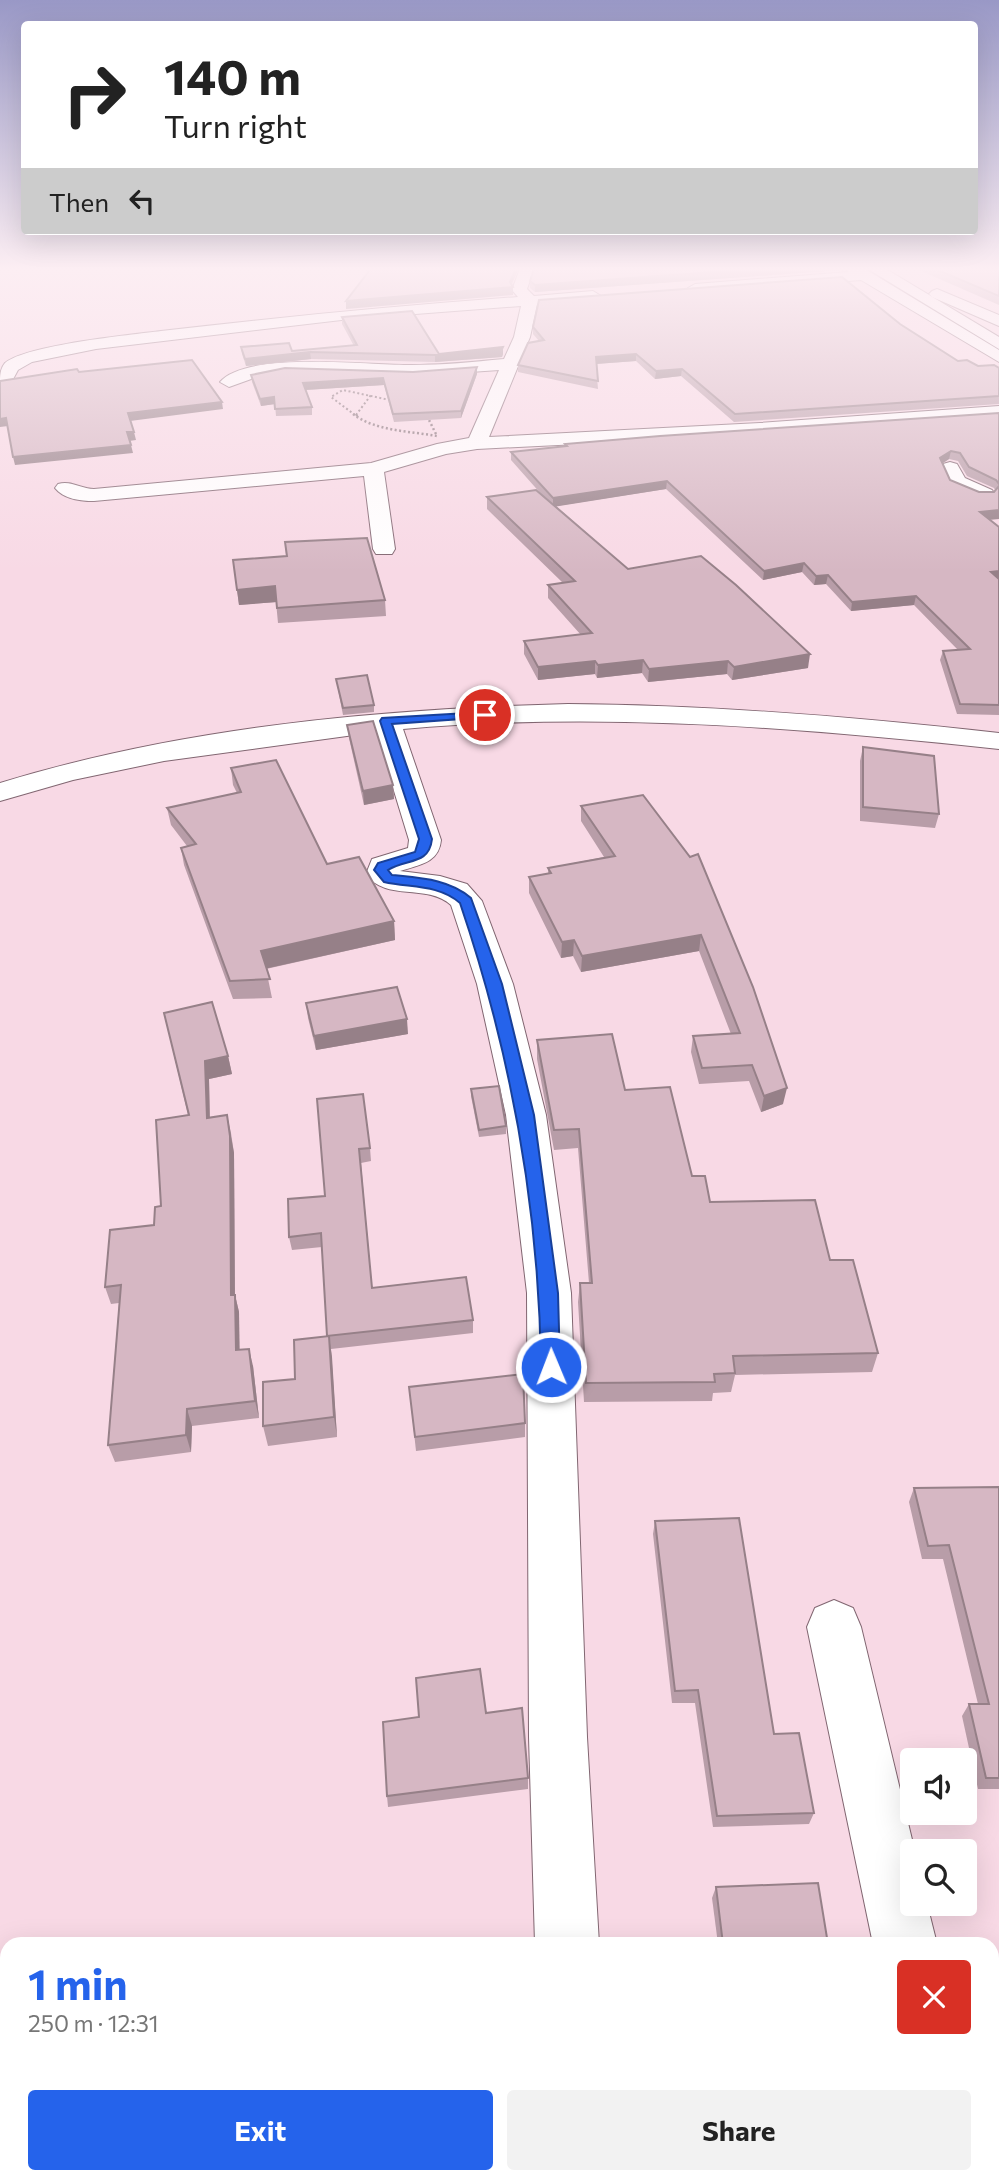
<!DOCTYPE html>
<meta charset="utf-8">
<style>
:root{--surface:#fff;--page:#f2f2f2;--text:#222;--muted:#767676;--accent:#2563eb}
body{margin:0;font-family:Commissioner,sans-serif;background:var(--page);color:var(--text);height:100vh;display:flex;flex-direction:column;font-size:26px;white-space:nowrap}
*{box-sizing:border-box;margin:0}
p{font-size:23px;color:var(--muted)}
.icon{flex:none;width:38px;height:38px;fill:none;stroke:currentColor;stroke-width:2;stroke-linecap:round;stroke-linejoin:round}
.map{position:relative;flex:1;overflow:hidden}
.panel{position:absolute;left:0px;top:1937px;width:999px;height:247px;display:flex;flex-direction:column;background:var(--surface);border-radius:21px 21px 0 0;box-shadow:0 7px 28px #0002}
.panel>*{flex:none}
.guide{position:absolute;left:21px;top:21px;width:957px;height:214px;border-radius:7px;box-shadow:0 7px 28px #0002;background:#fff;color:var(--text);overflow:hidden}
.fabs{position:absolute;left:900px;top:1748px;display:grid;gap:14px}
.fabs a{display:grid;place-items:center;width:77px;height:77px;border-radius:7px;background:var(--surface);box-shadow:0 7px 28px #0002;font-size:35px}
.pin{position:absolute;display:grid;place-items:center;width:60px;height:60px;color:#fff;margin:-30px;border:4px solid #fff;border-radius:50%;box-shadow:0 2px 7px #0007}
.me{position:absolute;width:77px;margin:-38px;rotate:359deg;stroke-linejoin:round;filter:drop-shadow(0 0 5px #0008)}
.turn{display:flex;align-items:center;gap:24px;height:147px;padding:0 28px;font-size:32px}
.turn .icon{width:91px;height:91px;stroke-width:2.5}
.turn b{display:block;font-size:49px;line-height:60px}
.then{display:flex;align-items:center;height:66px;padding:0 28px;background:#0003;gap:14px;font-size:26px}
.round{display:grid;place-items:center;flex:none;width:74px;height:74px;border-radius:7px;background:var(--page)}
.head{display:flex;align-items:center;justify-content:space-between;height:119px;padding:0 28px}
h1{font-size:42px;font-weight:700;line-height:52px;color:var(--accent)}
.primary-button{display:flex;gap:14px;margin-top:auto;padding:14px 28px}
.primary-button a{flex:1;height:80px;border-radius:7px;background:var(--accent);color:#fff;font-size:28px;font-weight:700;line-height:80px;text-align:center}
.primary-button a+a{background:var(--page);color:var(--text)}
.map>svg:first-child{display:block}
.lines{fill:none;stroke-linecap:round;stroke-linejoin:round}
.minor-casing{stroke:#816671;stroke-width:2}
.highway-casing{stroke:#816671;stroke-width:2}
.path-far1{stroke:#826e75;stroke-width:2;stroke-dasharray:2 2.5;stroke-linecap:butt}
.path{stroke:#826e75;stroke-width:2.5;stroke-dasharray:2 2.5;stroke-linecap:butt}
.minor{fill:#fff;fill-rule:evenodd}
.highway{fill:#fff;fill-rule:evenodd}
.wall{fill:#b89da8;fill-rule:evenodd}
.shaded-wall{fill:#968088}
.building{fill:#d6b7c3;stroke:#968088;stroke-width:2}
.route{fill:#2563eb;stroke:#184099;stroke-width:2}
</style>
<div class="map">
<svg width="999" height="2183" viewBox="0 0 999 2183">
<rect width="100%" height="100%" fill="#f8d9e5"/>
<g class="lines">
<!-- minor casing -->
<g class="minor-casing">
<g id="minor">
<path d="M 521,266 L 535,266 L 527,289 L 534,296 L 593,291 L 601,296 L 593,301 L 537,305 L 530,337 L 489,437 L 760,423 L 999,406 L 999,418 L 760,435 L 477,449 L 446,454 L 384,472 L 395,549 L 392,554 L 376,554 L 373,549 L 364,476 L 94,501 C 80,501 64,499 55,488 L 58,484 C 71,480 81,489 94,489 L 371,463 L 437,444 L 469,438 L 499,370 L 413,376 L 285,372 L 254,378 L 229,387 L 220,382 C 247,350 371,366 412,365 C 443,365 473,362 504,359 L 514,337 L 521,306 L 350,319 L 96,349 L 32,362 L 18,370 L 11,383 L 0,383 C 0,376 0,369 5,363 C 26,345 130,335 161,331 C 280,317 399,306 518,297 L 512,290 Z"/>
<path d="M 842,266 L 860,266 L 999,350 L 999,362 L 861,280 L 695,292 L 688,288 L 695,284 L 849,272 Z"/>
<path d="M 937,289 L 999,315 L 999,326 L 932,297 L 929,294 L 932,291 Z"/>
<path d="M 950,462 L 957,464 L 965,478 L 992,490 L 995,494 L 992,498 L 978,498 L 949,486 L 940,468 L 943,464 Z"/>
<path d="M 568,704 C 713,705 856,717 999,733 L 999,749 C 801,728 602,711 403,729 L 441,840 C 439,863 419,865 400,871 L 440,876 L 467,884 L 482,901 L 513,984 L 546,1115 L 571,1293 L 587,1737 L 599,1944 L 535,1944 L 529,1737 L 527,1293 L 506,1115 L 477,984 L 451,905 C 427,883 385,902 366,874 L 372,859 L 408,848 L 409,840 L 376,732 L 164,761 L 73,780 L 0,801 L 0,783 C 183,727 378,709 568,704 Z"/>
<path d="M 834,1600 L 853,1608 L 861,1627 L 915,1852 L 912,1852 L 912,1904 L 927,1904 L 937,1944 L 873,1944 L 807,1627 L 815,1608 Z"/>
<path d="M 992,2175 L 994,2183 L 924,2183 L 923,2177 L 992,2177 Z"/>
<path d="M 542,2177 L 612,2177 L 613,2183 L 543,2183 Z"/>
</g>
</g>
<!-- highway casing -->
<g class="highway-casing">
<path id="highway" d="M 863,266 L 881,266 L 999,337 L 999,349 Z"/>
</g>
<!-- path-far1 -->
<g class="path-far1">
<path d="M 355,415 L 331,397 L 343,390 L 413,405 L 428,415"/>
<path d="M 356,415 L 371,395"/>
</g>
<!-- path -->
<g class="path">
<path d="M 353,414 C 375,431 409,431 437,436 L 426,414"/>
<path d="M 356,416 L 358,414"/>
</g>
<!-- minor -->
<use href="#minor" class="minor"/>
<!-- highway -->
<use href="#highway" class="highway"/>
</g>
<!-- wall -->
<g class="wall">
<path d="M 886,266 L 999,266 L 999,305 L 912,267 L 890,268 Z"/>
<path d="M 842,270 L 535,292 L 530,288 L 530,281 Z"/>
<path d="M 342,317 L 439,354 L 503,347 L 503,354 L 502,357 L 435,362 L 311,359 L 246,366 L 242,354 L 241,347 L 292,351 L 354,346 L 342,324 Z"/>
<path d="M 900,324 L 958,361 L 978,366 L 999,368 L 999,404 L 734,422 L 681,376 L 655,379 L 636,361 L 596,364 L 598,389 L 518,372 L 518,365 L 539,341 L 533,334 L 533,327 Z"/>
<path d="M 477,374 L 461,418 L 394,422 L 384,385 L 306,390 L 312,407 L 312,415 L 276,416 L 275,404 L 261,406 L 252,382 L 251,375 Z"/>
<path d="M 999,413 L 999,519 L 990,519 L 999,527 L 999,715 L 957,714 L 940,660 L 943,651 L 958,650 L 914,605 L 851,611 L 826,584 L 814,585 L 802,572 L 763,580 L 666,489 L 556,506 L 628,569 L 808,668 L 732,680 L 727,674 L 648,682 L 642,673 L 597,678 L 595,674 L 538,680 L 524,654 L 524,641 L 581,635 L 548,598 L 548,585 L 563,583 L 487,509 L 487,497 L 542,495 L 511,460 L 511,452 L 565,446 L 565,444 ZM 949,459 L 958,461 L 967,476 L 994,488 L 995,490 L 994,492 L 979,492 L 950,480 L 942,464 Z"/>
<path d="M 285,542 L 385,600 L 386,616 L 278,623 L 276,602 L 239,605 L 233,560 L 286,556 Z"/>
<path d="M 336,679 L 374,705 L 374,712 L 343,715 Z"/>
<path d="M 347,725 L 393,785 L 394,799 L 364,805 L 349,738 Z"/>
<path d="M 863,747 L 939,814 L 935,828 L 860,821 L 860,761 Z"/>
<path d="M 231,768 L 327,864 L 394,921 L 395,940 L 266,969 L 272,998 L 233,999 L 184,865 L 181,848 L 187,846 L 171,825 L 167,808 L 237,793 L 233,785 Z"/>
<path d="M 643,795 L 783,1104 L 761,1112 L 749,1081 L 699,1084 L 691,1052 L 693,1036 L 731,1034 L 699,951 L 581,972 L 573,956 L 561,958 L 529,893 L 529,877 L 548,874 L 548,868 L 604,857 L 581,821 L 581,806 Z"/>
<path d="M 306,1003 L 408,1034 L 316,1050 L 308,1018 Z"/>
<path d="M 164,1013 L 228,1056 L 232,1074 L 209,1079 L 210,1118 L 227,1115 L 231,1133 L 234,1153 L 235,1295 L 239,1312 L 239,1350 L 253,1366 L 259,1418 L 192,1426 L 191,1452 L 115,1462 L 108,1445 L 119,1303 L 111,1304 L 105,1287 L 154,1225 L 161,1206 L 188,1115 Z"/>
<path d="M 537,1040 L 625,1090 L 692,1176 L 710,1202 L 830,1260 L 878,1353 L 872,1372 L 735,1375 L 731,1392 L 713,1393 L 712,1401 L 584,1402 L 578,1302 L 580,1283 L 589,1283 L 578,1148 L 554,1150 L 537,1059 Z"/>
<path d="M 471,1089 L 506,1126 L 506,1134 L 479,1137 L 471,1096 Z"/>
<path d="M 317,1099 L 370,1148 L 371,1161 L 361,1163 L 372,1288 L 473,1320 L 473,1333 L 331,1349 L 337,1437 L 268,1446 L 263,1426 L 327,1336 L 322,1247 L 292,1250 L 289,1237 L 325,1196 Z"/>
<path d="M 409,1387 L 525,1423 L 525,1437 L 416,1451 Z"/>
<path d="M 999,1487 L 999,1789 L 978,1789 L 962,1716 L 969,1704 L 978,1704 L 943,1559 L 922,1559 L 909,1502 L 914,1488 Z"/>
<path d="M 655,1521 L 774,1734 L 814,1813 L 809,1824 L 713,1827 L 695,1703 L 672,1703 L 653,1534 Z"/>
<path d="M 486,1713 L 528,1778 L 528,1789 L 388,1807 L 387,1796 Z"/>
<path d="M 716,1887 L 828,1944 L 718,1944 L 712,1898 Z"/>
</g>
<!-- shaded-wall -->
<g class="shaded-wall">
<path d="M 517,266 L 520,266 L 510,288 L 513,287 L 513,295 L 346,309 L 346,301 L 510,282 Z"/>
<path d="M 793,266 L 843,266 L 842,270 L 535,292 L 535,285 Z"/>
<path d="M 891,266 L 912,266 L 890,268 Z"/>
<path d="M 503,347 L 503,354 L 502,357 L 435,362 L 435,355 Z"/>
<path d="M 310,352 L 311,359 L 246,366 L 245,359 Z"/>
<path d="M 636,354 L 636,361 L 595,364 L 596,357 Z"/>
<path d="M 477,367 L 477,374 L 461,418 L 461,411 Z"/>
<path d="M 682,369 L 681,376 L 655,379 L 656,371 Z"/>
<path d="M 383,378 L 384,385 L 304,390 L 303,383 Z"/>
<path d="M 274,397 L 275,404 L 261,406 L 260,399 Z"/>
<path d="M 222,402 L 223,409 L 130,421 L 128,413 Z"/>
<path d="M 6,418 L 8,426 L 0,427 L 0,419 Z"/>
<path d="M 127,432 L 134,432 L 136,440 L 129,441 Z"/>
<path d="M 131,445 L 133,453 L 15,465 L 13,457 Z"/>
<path d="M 951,451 L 949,459 L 938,466 L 940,458 Z"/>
<path d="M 667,481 L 666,489 L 553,507 L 553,498 Z"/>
<path d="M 999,510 L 999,519 L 978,521 L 980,512 Z"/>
<path d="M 804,563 L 802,572 L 763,580 L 764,571 Z"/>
<path d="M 999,571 L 999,580 L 991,572 Z"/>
<path d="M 828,575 L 826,584 L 814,585 L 816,576 Z"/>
<path d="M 275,586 L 277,602 L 239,605 L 237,590 Z"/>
<path d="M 916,596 L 914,605 L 851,611 L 852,602 Z"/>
<path d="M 810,654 L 808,668 L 732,680 L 734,667 Z"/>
<path d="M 643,660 L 642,673 L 597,678 L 598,665 Z"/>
<path d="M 595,661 L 595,674 L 538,680 L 538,667 Z"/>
<path d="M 728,661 L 727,674 L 648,682 L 649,669 Z"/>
<path d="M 393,785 L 394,799 L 364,805 L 363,791 Z"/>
<path d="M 394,921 L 395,940 L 264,969 L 261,951 Z"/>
<path d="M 701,935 L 699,951 L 581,972 L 582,956 Z"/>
<path d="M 574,940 L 573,956 L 561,958 L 562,942 Z"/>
<path d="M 407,1019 L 408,1034 L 316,1050 L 314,1036 Z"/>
<path d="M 228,1056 L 232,1074 L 209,1079 L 210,1136 L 207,1118 L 205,1061 Z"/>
<path d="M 787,1088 L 783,1104 L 761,1112 L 764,1096 Z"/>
<path d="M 227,1115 L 234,1153 L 235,1312 L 231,1295 Z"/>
<path d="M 235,1295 L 239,1312 L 240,1368 L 236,1350 Z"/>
<path d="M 329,1336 L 332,1357 L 337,1437 L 334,1417 Z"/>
<path d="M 249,1349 L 253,1366 L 259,1418 L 255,1401 Z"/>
<path d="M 187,1409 L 192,1426 L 191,1452 L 186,1435 Z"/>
<path d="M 293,2177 L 298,2177 L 299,2183 L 293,2183 Z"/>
</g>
<!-- building -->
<g class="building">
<path d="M 373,266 L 517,266 L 510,282 L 513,287 L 346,301 Z"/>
<path d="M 535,266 L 793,266 L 535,285 L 530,281 Z"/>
<path d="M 928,266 L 999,266 L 999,296 Z"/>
<path d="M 842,277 L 900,324 L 958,361 L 967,360 L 978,366 L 994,365 L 999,368 L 999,396 L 735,414 L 682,369 L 656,371 L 636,354 L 596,357 L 598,381 L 518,365 L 528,343 L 544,340 L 533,327 L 539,300 Z"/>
<path d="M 412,311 L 439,354 L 503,347 L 502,349 L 435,355 L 310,352 L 245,359 L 241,347 L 289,343 L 292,351 L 357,345 L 342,317 Z"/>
<path d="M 192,360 L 222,402 L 128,413 L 134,432 L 127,432 L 131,445 L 13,457 L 6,418 L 0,419 L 0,381 L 77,369 L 79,372 Z"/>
<path d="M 477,367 L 461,411 L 393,414 L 383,378 L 303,383 L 312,407 L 275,409 L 274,397 L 260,399 L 251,375 L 285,368 L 413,372 Z"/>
<path d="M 999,413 L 999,484 L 996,480 L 969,467 L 960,453 L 951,451 L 940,458 L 950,480 L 979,492 L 994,492 L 999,486 L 999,510 L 980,512 L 999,527 L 999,571 L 991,572 L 999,579 L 999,705 L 960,704 L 943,651 L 970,649 L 916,596 L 852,602 L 828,575 L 816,576 L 804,563 L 764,571 L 667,481 L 553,498 L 511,452 L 567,446 L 565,444 L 660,436 Z"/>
<path d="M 536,490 L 628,569 L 701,556 L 736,585 L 810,654 L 734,667 L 728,661 L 649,669 L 643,660 L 598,665 L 595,661 L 538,667 L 524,641 L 592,633 L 548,585 L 575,581 L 487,497 Z"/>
<path d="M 367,538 L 385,600 L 277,608 L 275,586 L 237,590 L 233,560 L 287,556 L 285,542 Z"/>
<path d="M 367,675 L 374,705 L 343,708 L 336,679 Z"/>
<path d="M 373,721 L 393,785 L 363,791 L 347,725 Z"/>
<path d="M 863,747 L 934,756 L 939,814 L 863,807 Z"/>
<path d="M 276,760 L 327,864 L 359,857 L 394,921 L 261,951 L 270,979 L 230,981 L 181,848 L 196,844 L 167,808 L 241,792 L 231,768 Z"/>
<path d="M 643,795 L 690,857 L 698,854 L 753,987 L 787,1088 L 764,1096 L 752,1065 L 702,1068 L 693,1036 L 740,1033 L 701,935 L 582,956 L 574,940 L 562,942 L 529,877 L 551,873 L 548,868 L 615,856 L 581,806 Z"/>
<path d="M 397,987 L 407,1019 L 314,1036 L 306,1003 Z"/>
<path d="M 212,1002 L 228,1056 L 205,1061 L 207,1118 L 227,1115 L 230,1136 L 231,1295 L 235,1295 L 236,1350 L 249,1349 L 255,1401 L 187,1409 L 186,1435 L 108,1445 L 121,1285 L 105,1287 L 110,1230 L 154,1225 L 155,1207 L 161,1206 L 156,1120 L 189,1115 L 164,1013 Z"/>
<path d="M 612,1034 L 625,1090 L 670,1087 L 692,1176 L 705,1176 L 710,1202 L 815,1200 L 830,1260 L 853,1260 L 878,1353 L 733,1356 L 735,1373 L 714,1374 L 715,1382 L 586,1383 L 580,1283 L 592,1283 L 579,1129 L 554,1130 L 537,1040 Z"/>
<path d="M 499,1086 L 506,1126 L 479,1130 L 471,1089 Z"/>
<path d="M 363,1094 L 370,1148 L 359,1149 L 372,1288 L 466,1277 L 473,1320 L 327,1336 L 321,1233 L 289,1237 L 288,1199 L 325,1196 L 317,1099 Z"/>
<path d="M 329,1336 L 334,1417 L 263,1426 L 263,1382 L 295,1379 L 294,1340 Z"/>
<path d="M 523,1374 L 525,1423 L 415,1437 L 409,1387 Z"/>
<path d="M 999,1487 L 999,1778 L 986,1778 L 969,1704 L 989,1704 L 949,1545 L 928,1546 L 914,1488 Z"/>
<path d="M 739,1518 L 774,1734 L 799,1733 L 814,1813 L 717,1816 L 698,1690 L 675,1691 L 655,1521 Z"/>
<path d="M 480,1669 L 486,1713 L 522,1708 L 528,1778 L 387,1796 L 383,1722 L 419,1717 L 416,1678 Z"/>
<path d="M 818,1883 L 828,1944 L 723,1944 L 716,1887 Z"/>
<path d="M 195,2177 L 293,2177 L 293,2183 L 170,2183 Z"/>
</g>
<!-- sky -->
<linearGradient id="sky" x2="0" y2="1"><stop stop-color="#9998c6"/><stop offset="0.47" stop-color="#fceef3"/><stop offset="1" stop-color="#fceef3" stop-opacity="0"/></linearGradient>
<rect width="999" height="572" fill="url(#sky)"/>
<!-- route -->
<path class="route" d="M 485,712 L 489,713 L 489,717 L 392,724 L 432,839 C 429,866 406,858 388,870 L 392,875 C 420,878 449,879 471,898 L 502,984 L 534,1115 L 558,1293 L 560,1367 L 557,1373 L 551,1376 L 544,1373 L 541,1367 C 539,1209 511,1053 460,903 C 438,884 410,888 384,882 L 374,870 L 378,863 L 415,852 L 419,839 L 380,721 L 382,718 Z"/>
</svg>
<div class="fabs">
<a><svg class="icon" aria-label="sound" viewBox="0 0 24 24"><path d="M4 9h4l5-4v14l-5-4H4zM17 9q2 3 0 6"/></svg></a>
<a><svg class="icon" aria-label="search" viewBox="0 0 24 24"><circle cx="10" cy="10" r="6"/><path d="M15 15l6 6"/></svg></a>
</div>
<div class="pin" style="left:485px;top:715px;background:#d93025"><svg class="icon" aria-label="arrive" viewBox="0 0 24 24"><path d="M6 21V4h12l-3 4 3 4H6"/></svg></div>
<svg class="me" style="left:551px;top:1367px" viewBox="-20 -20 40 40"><circle r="17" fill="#2563eb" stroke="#fff" stroke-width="3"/><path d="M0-11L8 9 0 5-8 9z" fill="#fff"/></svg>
<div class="guide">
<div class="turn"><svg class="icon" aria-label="right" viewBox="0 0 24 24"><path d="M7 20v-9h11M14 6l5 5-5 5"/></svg><div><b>140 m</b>Turn right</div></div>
<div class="then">Then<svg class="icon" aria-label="left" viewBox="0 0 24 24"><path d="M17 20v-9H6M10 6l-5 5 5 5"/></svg></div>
</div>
<section class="panel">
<div class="head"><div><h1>1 min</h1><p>250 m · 12:31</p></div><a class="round" style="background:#d93025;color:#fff"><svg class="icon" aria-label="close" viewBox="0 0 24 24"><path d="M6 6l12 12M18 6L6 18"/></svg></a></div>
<div class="primary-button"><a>Exit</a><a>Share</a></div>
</section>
</div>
